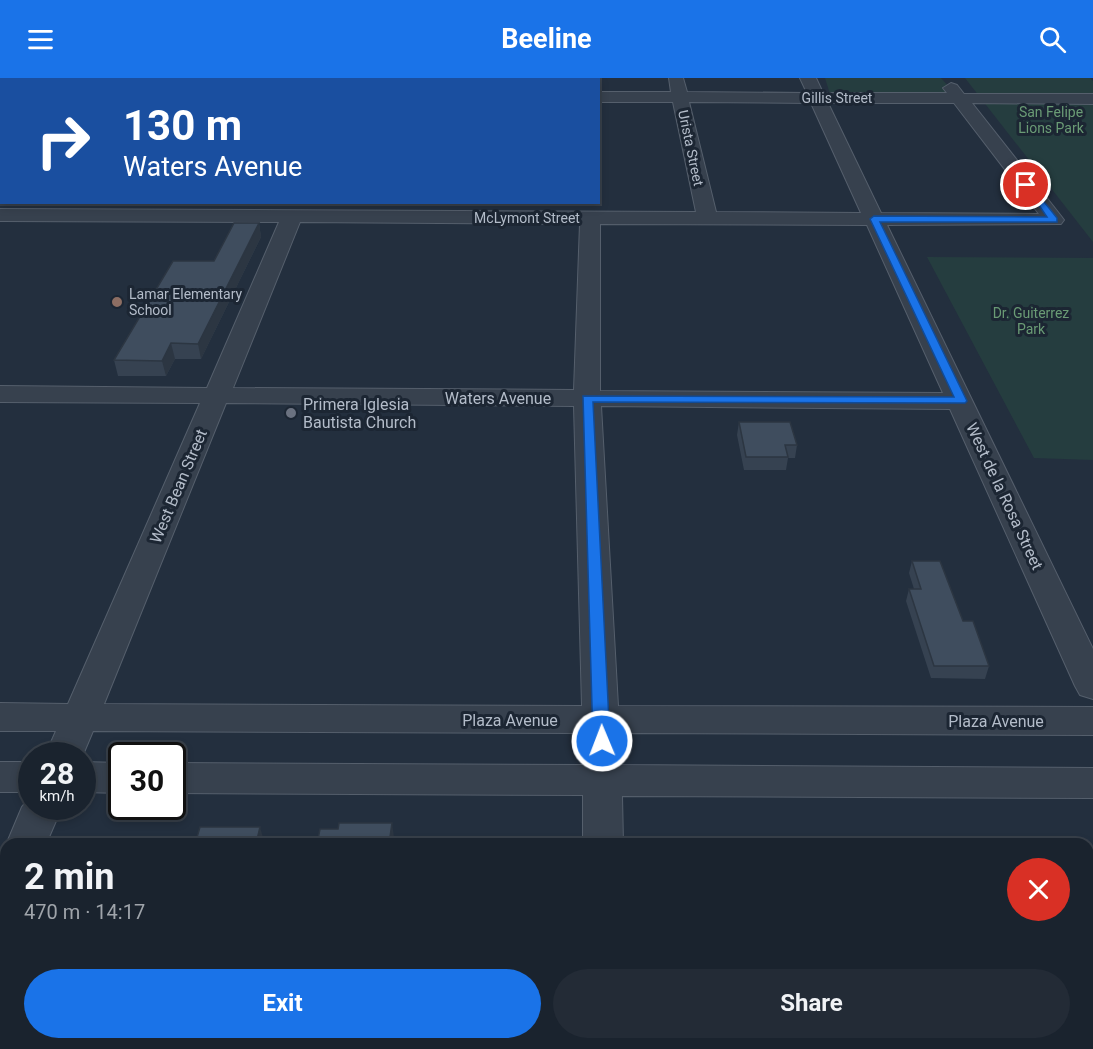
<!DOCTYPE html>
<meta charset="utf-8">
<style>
:root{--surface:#1a232e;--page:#232b36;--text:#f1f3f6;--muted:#9fa4aa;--line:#38404a;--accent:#1a73e8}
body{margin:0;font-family:Roboto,sans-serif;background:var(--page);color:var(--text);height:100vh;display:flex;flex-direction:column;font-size:22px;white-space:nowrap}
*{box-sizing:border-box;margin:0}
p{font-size:20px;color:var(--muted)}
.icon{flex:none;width:33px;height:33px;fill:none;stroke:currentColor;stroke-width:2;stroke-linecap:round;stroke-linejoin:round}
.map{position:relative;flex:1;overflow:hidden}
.side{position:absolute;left:0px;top:760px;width:1094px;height:212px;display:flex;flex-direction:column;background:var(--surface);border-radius:18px 18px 0 0;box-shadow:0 3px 9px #0003,0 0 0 2px var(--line)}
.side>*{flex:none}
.guide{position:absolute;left:0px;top:0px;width:600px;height:126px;box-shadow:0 3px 9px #0003,0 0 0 2px var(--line);background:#1a4fa0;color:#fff;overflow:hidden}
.speed{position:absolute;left:18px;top:664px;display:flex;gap:12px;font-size:30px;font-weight:700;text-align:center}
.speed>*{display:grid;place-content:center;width:78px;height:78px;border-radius:50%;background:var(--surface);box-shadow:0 3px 9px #0003,0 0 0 2px var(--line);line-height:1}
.speed small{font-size:15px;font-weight:400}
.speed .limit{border:3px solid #111;border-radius:9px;background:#fff;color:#111}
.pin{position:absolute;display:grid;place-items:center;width:51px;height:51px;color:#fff;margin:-26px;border:3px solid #fff;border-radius:50%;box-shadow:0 2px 6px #0007}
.me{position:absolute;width:66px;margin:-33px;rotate:359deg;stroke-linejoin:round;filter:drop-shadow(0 0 4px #0008)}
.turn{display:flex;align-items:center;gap:21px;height:126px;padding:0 24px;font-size:27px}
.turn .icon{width:78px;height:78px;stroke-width:2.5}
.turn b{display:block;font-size:42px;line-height:51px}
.round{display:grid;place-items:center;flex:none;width:63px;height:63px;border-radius:32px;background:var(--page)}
.head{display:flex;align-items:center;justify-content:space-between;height:102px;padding:0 24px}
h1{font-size:36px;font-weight:700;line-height:45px}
.primary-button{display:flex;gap:12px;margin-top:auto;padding:12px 24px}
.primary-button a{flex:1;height:69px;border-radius:36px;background:var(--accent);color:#fff;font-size:24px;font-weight:700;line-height:69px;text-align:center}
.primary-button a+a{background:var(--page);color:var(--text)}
header{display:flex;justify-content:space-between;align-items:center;height:78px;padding:0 24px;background:var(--accent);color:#fff;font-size:27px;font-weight:700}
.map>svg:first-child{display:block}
.green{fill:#253d3f}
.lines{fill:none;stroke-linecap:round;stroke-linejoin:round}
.minor-casing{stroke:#555f6c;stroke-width:2}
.minor{fill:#37414e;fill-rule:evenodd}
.wall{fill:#364251}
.shaded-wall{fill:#2c3642}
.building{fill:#3f4d5e;stroke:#2c3642;stroke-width:1.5}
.route{fill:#1a73e8;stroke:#114b97;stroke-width:1.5}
.education-dot{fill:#8d6e63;stroke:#1c2633;stroke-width:2}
.worship-dot{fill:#6b7280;stroke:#1c2633;stroke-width:2}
.labels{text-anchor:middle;stroke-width:6;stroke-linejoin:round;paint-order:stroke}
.far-street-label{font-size:14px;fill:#b3bcc9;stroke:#1c2633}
.far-park-label{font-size:14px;fill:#6a9b75;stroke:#1c2633}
.far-poi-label{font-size:14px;fill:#b3bcc9;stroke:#1c2633;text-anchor:start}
.street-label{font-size:16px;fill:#b3bcc9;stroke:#1c2633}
.poi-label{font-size:16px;fill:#b3bcc9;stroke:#1c2633;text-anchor:start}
</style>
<header><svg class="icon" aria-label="menu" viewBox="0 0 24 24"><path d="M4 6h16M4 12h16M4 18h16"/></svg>Beeline<svg class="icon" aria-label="search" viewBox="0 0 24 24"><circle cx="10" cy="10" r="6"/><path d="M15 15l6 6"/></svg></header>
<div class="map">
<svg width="1093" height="971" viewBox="0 0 1093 971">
<rect width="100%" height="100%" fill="#232f3e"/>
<!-- green -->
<g class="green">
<path d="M 825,0 L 941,0 L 956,17 L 830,16 Z"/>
<path d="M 965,0 L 1090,0 L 1093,3 L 1093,164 Z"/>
<path d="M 927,179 L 1093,180 L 1093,382 L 1034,380 Z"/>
</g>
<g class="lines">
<!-- minor casing -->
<g class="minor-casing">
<g id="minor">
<path d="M 70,0 L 87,0 L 88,2 L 71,2 Z"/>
<path d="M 151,0 L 167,0 L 150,2 Z"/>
<path d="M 281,0 L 297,0 L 280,2 Z"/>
<rect x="405" y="0" width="16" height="2"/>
<rect x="536" y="0" width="16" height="2"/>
<path d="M 669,0 L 683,0 L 687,14 L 807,15 L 800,0 L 816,0 L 823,15 L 947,15 L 943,10 L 951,5 L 957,7 L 964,16 L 1093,16 L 1093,26 L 972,25 L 1061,138 L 1064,142 L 1061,146 L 887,147 L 1093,571 L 1093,621 L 1080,617 L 1075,608 L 950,331 L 601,328 L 618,628 L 1093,629 L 1093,657 L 620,655 L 621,687 L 1093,690 L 1093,720 L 622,718 L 623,766 L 583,766 L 583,717 L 172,715 L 172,685 L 583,687 L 583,655 L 93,653 L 82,679 L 45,678 L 56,653 L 0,653 L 0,625 L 68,626 L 200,325 L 0,324 L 0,308 L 207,310 L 279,144 L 0,143 L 0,131 L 696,134 L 673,24 L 598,24 L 598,14 L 671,14 ZM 689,24 L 811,25 L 861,135 L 716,134 ZM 828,25 L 954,25 L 1039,136 L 881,135 ZM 300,144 L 580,146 L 574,312 L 233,310 ZM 600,146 L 867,147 L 943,315 L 600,313 ZM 226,325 L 574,328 L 582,628 L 104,626 Z"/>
<path d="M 2,15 L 2,27 L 0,27 L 0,16 Z"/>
<rect x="0" y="684" width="32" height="30"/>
<path d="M 82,684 L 122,685 L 122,715 L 82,714 Z"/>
<path d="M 32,717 L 32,729 L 62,729 L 46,766 L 6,767 L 22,729 Z"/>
<path d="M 6,797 L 6,845 L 0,848 L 0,799 Z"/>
<rect x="581" y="966" width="48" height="5"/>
</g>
</g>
<!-- minor -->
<use href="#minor" class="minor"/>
</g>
<!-- wall -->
<g class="wall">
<path d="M 259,145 L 261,159 L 201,281 L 175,281 L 166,298 L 118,298 L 114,282 L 214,183 Z"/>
<path d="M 739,344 L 797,367 L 795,380 L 788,380 L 786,392 L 744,392 L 737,357 Z"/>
<path d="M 912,483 L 963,543 L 989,588 L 985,601 L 931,600 L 906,523 L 909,511 L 914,511 L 909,495 Z"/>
</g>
<!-- shaded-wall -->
<g class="shaded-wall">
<path d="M 259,145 L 261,159 L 201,281 L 198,266 Z"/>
<path d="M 171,265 L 175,281 L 166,298 L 162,283 Z"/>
<path d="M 392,745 L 394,759 L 393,766 L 389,766 Z"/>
<path d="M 260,749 L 264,763 L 263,766 L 256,766 Z"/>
</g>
<!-- building -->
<g class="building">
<path d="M 234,145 L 259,145 L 198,266 L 171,265 L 162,283 L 114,282 L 173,183 L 214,183 Z"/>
<path d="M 739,344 L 790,344 L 797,367 L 785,367 L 788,379 L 746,379 Z"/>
<path d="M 912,483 L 940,483 L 963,543 L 973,543 L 989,588 L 934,588 L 909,511 L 921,511 Z"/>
<path d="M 339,745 L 392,745 L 389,766 L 317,766 L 320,751 L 338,751 Z"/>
<path d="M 200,749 L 260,749 L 256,766 L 195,766 Z"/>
</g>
<!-- route -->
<path class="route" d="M 1024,105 L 1029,105 L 1057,140 L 1057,144 L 880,144 L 967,323 L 965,325 L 593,324 L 610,663 L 607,667 L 596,667 L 593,663 L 583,318 L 954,319 L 870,141 L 874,138 L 1047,139 Z"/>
<!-- markers -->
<circle class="education-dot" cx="117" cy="224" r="6"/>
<circle class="worship-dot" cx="291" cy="335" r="6"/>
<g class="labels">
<!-- far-street labels -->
<g class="far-street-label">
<text x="837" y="25">Gillis Street</text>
<text transform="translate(691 70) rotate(78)" y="5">Urista Street</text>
<text x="527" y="145">McLymont Street</text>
</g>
<!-- far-park labels -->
<g class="far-park-label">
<text x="1051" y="39">San Felipe<tspan x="1051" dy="16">Lions Park</tspan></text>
<text x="1031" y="240">Dr. Guiterrez<tspan x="1031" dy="16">Park</tspan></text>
</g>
<!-- far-poi labels -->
<g class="far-poi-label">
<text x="129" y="221">Lamar Elementary<tspan x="129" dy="16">School</tspan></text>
</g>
<!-- street labels -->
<g class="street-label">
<text x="498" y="326">Waters Avenue</text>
<text transform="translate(178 408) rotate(-67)" y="6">West Bean Street</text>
<text transform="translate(1005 418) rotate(65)" y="6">West de la Rosa Street</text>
<text x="510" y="648">Plaza Avenue</text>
<text x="996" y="649">Plaza Avenue</text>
</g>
<!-- poi labels -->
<g class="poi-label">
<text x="303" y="332">Primera Iglesia<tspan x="303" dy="18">Bautista Church</tspan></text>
</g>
</g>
</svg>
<div class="speed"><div>28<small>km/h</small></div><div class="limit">30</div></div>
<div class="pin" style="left:1026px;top:107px;background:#d93025"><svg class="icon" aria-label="arrive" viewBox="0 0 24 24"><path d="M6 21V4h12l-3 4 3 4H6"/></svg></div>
<svg class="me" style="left:602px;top:663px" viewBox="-20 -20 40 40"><circle r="17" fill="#1a73e8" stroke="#fff" stroke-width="3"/><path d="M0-11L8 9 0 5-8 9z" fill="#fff"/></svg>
<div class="guide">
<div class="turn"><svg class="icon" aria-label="right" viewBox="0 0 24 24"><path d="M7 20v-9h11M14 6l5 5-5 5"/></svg><div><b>130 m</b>Waters Avenue</div></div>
</div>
<section class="side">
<div class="head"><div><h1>2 min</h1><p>470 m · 14:17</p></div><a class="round" style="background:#d93025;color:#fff"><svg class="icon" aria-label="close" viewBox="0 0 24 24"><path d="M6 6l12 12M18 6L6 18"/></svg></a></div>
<div class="primary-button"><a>Exit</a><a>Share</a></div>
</section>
</div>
